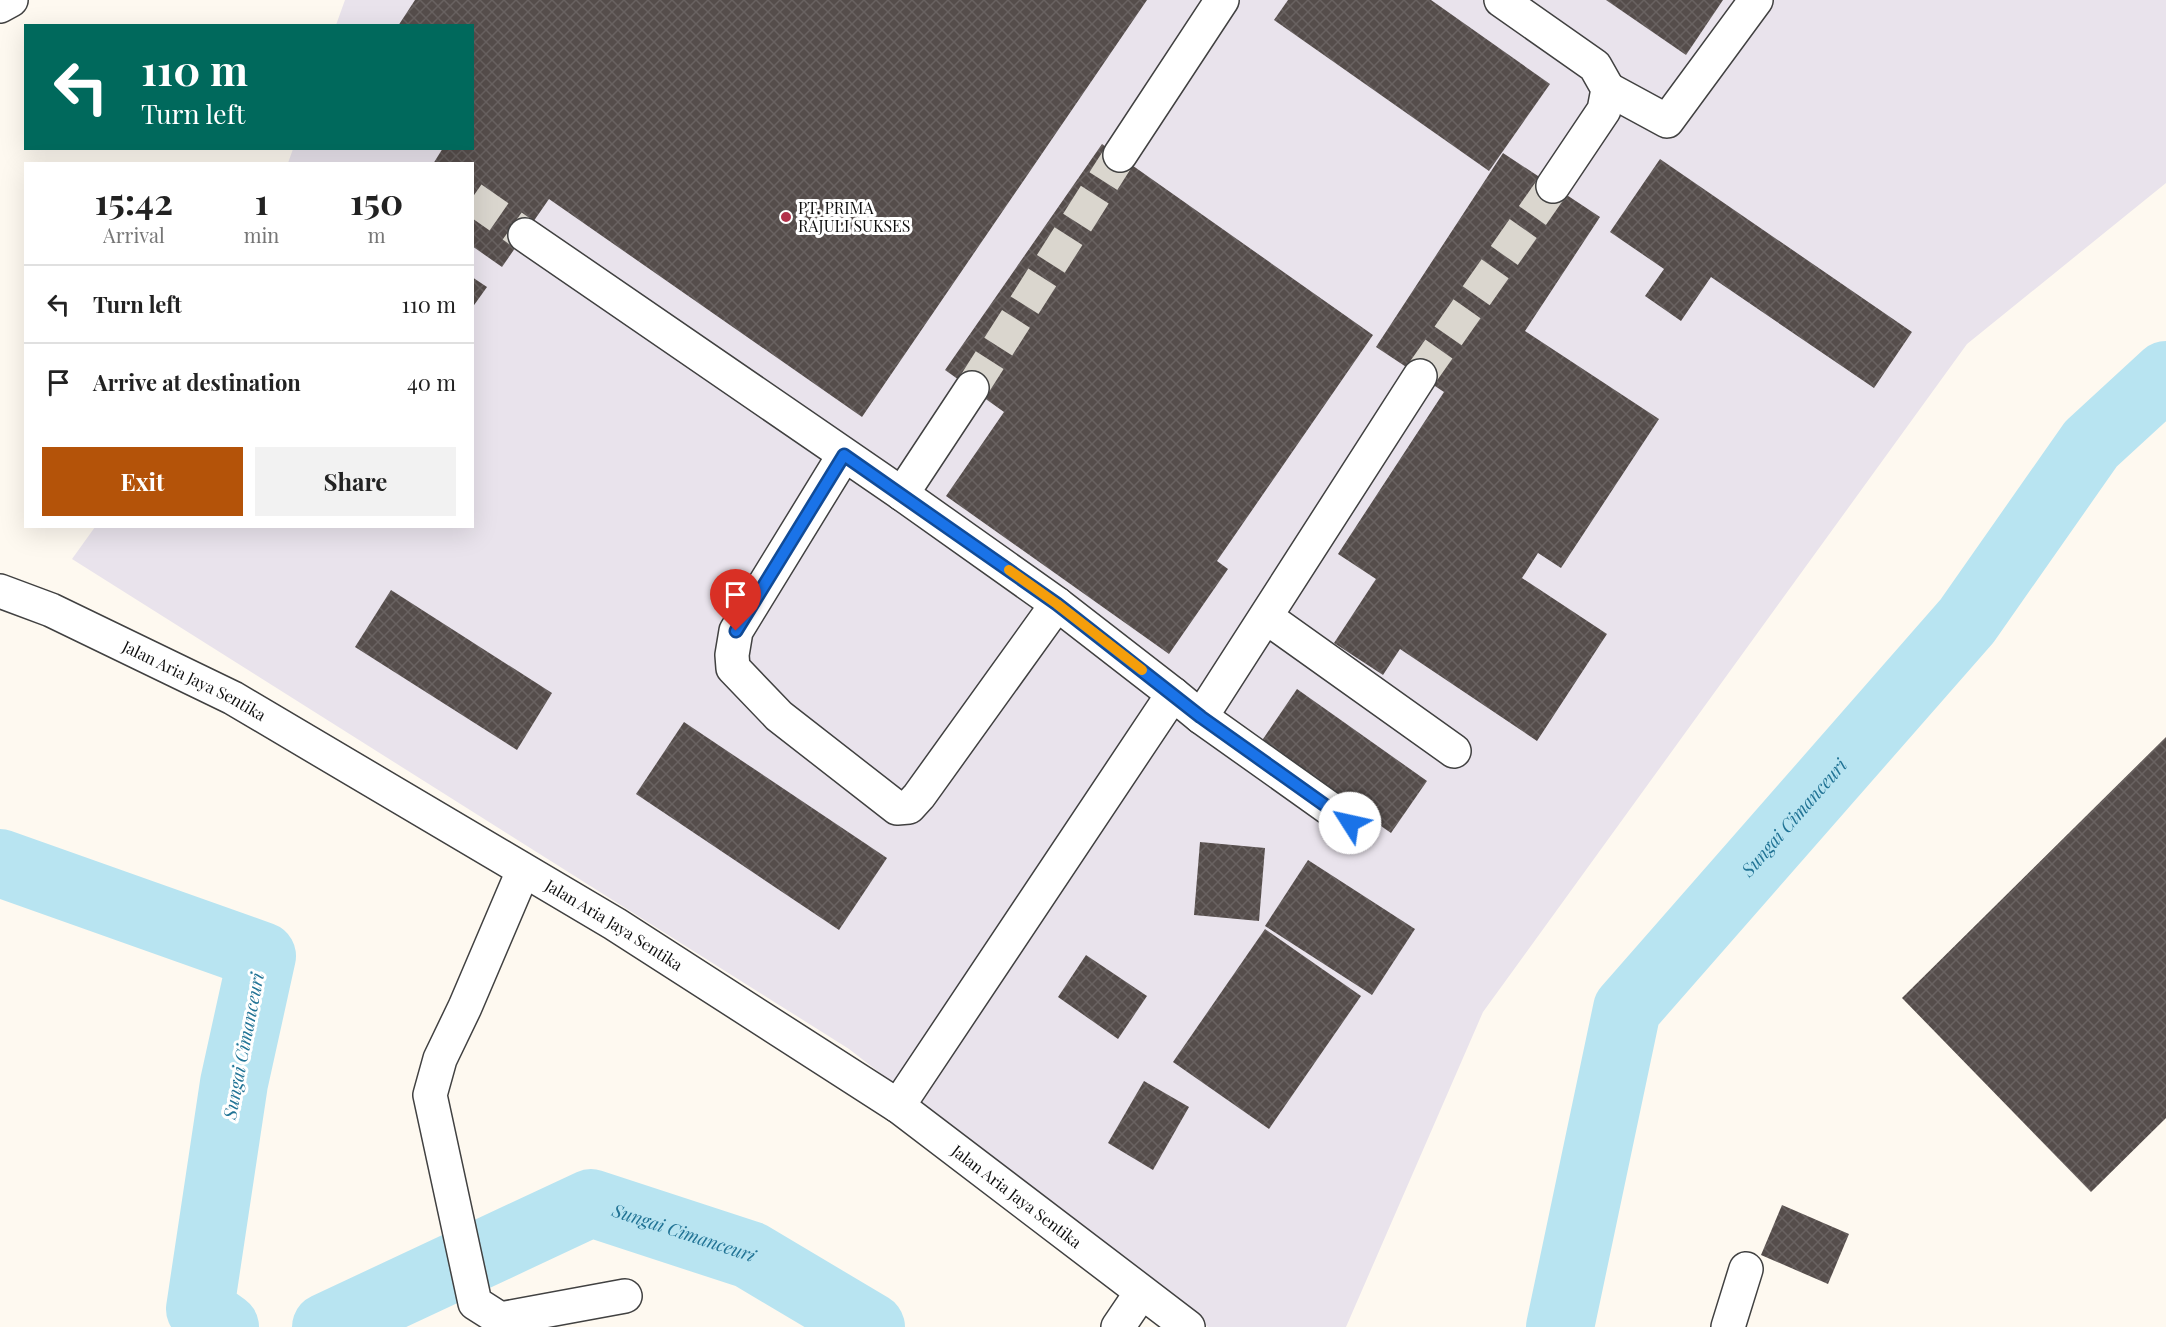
<!DOCTYPE html>
<style>
:root{--surface:#fff;--page:#f2f2f2;--text:#222;--muted:#767676;--line:#e0e0e0;--accent:#b45309}
body{margin:0;font-family:"Playfair Display",serif;background:var(--page);color:var(--text);height:100vh;display:flex;flex-direction:column;font-size:22px;white-space:nowrap}
*{box-sizing:border-box;margin:0}
p{font-size:20px;color:var(--muted)}
.icon{flex:none;width:33px;height:33px;fill:none;stroke:currentColor;stroke-width:2;stroke-linecap:round;stroke-linejoin:round}
.map{position:relative;flex:1;overflow:hidden}
.panel{position:absolute;left:24px;top:162px;width:450px;height:366px;display:flex;flex-direction:column;background:var(--surface);border-radius:0px;box-shadow:0 6px 24px #0002}
.panel>*{flex:none}
.guide{position:absolute;left:24px;top:24px;width:450px;height:126px;border-radius:0px;box-shadow:0 6px 24px #0002;background:#00695c;color:#fff;overflow:hidden}
.pin{position:absolute;display:grid;place-items:center;width:51px;height:51px;color:#fff;margin:-62px -26px;border-radius:50% 50% 50% 0;rotate:-45deg;box-shadow:0 0 6px #0007}
.pin .icon{rotate:45deg}
.me{position:absolute;width:66px;margin:-33px;rotate:305deg;stroke-linejoin:round;filter:drop-shadow(0 0 4px #0008)}
.turn{display:flex;align-items:center;gap:21px;height:126px;padding:0 18px;font-size:27px}
.turn .icon{width:78px;height:78px;stroke-width:2.5}
.turn b{display:block;font-size:42px;line-height:51px}
.eta{display:flex;justify-content:space-evenly;align-items:center;height:102px;text-align:center}
.eta b{font-size:36px;font-weight:700;line-height:42px}
.action{display:flex;gap:12px;margin-top:auto;padding:12px 18px}
.action a{flex:1;height:69px;border-radius:0px;background:var(--accent);color:#fff;font-size:24px;font-weight:700;line-height:69px;text-align:center}
.action a+a{background:var(--page);color:var(--text)}
ul{padding:0;list-style:none}
li{display:flex;align-items:center;gap:18px;height:78px;padding:0 18px;border-top:2px solid var(--line)}
li div{flex:1}
li b{display:block;font-size:22px}
li em{font-style:normal}
.map>svg:first-child{display:block}
.industrial{fill:#e9e3ec}
.lines{fill:none;stroke-linecap:round;stroke-linejoin:round}
.river{stroke:#b8e4f1;stroke-width:68}
.building{fill:url(#building-cross-hatch)}
.minor-tunnel{stroke:#dad6ce;stroke-width:33;stroke-dasharray:33 16;stroke-linecap:butt}
.minor-casing{stroke:#414141;stroke-width:36}
.minor{stroke:#fff;stroke-width:33}
.route-casing{stroke:#114b97;stroke-width:15}
.route{stroke:#1a73e8;stroke-width:10}
.slow{stroke:#f59e0b;stroke-width:10}
.poi-dot{fill:#b2314a;stroke:#fff;stroke-width:2}
.labels{text-anchor:middle;stroke-width:6;stroke-linejoin:round;paint-order:stroke}
.poi-label{font-size:16px;fill:#0e0e0e;stroke:#fff;text-anchor:start}
.street-label{font-size:16px;fill:#0e0e0e;stroke:#fff}
.water-label{font-size:18px;font-style:italic;fill:#217395;stroke:#fff}
</style>
<div class="map">
<svg width="2166" height="1327" viewBox="0 0 2166 1327">
<defs>
<pattern id="building-cross-hatch" width="8" height="8" patternUnits="userSpaceOnUse" patternTransform="scale(1.5)"><rect width="8" height="8" fill="#554d4b"/><path d="M0 0l8 8M0 8l8-8" fill="none" stroke="#696261"/></pattern>
</defs>
<rect width="100%" height="100%" fill="#fef9f0"/>
<!-- industrial -->
<path class="industrial" d="M 345,0 L 2166,0 L 2166,183 L 1967,344 L 1483,1012 L 1346,1327 L 1208,1327 L 849,1049 L 72,559 L 95,527 L 472,526 L 472,164 L 288,163 L 293,149 L 472,148 L 472,26 L 336,25 Z"/>
<g class="lines">
<!-- river -->
<g class="river">
<path d="M 0,863 L 262,956 L 234,1083 L 200,1309 L 225,1327"/>
<path id="s1" d="M 326,1327 L 591,1203 L 750,1255 L 871,1327"/>
<path id="s2" d="M 1560,1327 L 1627,1009 L 1967,621 L 2091,444 L 2166,375"/>
</g>
</g>
<!-- building -->
<g class="building">
<path d="M 415,0 L 1147,0 L 862,417 L 549,199 L 502,267 L 472,246 L 472,164 L 433,164 L 443,148 L 472,148 L 472,26 L 398,26 Z"/>
<path d="M 1288,0 L 1431,0 L 1550,84 L 1489,171 L 1274,20 Z"/>
<path d="M 1606,0 L 1723,0 L 1686,55 Z"/>
<path d="M 1102,144 L 1373,335 L 1217,561 L 1228,569 L 1169,654 L 946,496 L 1004,412 L 945,370 Z"/>
<path d="M 1503,153 L 1600,217 L 1525,331 L 1659,419 L 1561,568 L 1538,553 L 1522,578 L 1607,634 L 1537,741 L 1400,649 L 1383,675 L 1334,643 L 1376,579 L 1338,554 L 1444,392 L 1376,347 Z"/>
<path d="M 1660,159 L 1912,332 L 1874,388 L 1711,277 L 1681,321 L 1645,296 L 1664,269 L 1610,232 Z"/>
<path d="M 472,277 L 487,287 L 472,308 Z"/>
<path d="M 391,590 L 552,693 L 517,750 L 355,647 Z"/>
<path d="M 1297,689 L 1427,781 L 1391,833 L 1261,742 Z"/>
<path d="M 684,722 L 887,858 L 839,930 L 636,794 Z"/>
<path d="M 2166,737 L 2166,1118 L 2091,1192 L 1902,998 Z"/>
<path d="M 1200,842 L 1265,848 L 1259,921 L 1194,915 Z"/>
<path d="M 1308,860 L 1415,929 L 1372,995 L 1265,926 Z"/>
<path d="M 1265,929 L 1361,996 L 1269,1129 L 1173,1062 Z"/>
<path d="M 1086,955 L 1147,996 L 1118,1039 L 1058,997 Z"/>
<path d="M 1144,1081 L 1189,1107 L 1153,1170 L 1108,1143 Z"/>
<path d="M 1782,1205 L 1849,1234 L 1828,1284 L 1761,1255 Z"/>
</g>
<g class="lines">
<!-- minor-tunnel -->
<g class="minor-tunnel">
<path d="M 472,198 L 525,235"/>
<path d="M 1420,376 L 1553,186"/>
<path d="M 972,388 L 1120,155"/>
</g>
<!-- minor casing -->
<g class="minor-casing">
<g id="minor">
<path d="M 1501,0 L 1595,66 L 1608,89 L 1604,110 L 1553,186"/>
<path d="M 0,6 L 11,0"/>
<path d="M 1608,89 L 1667,121 L 1756,0"/>
<path d="M 1120,155 L 1222,0"/>
<path d="M 525,235 L 902,494 L 1057,604 L 1173,694"/>
<path d="M 844,455 L 736,631 L 732,655 L 733,668 L 779,716 L 897,808 L 909,807 L 919,796 L 1057,604"/>
<path d="M 902,494 L 972,388"/>
<path id="s3" d="M 0,591 L 51,610 L 233,698 L 615,924 L 898,1106 L 1188,1327"/>
<path d="M 1266,617 L 1454,751"/>
<path d="M 1201,717 L 1350,823"/>
<path d="M 523,871 L 465,1007 L 440,1059 L 430,1095 L 475,1303 L 500,1319 L 625,1296"/>
<path d="M 898,1106 L 1173,694 L 1201,717 L 1420,376"/>
<path d="M 1118,1327 L 1141,1293"/>
<path d="M 1728,1327 L 1746,1269"/>
</g>
</g>
<!-- minor -->
<use href="#minor" class="minor"/>
</g>
<g class="lines">
<!-- route casing -->
<g class="route-casing">
<path id="route" d="M 736,631 L 844,455 L 1057,604 L 1201,717 L 1350,823"/>
</g>
<!-- route -->
<use href="#route" class="route"/>
<!-- slow -->
<path class="slow" d="M 1009,570 L 1057,604 L 1142,670"/>
</g>
<!-- markers -->
<circle class="poi-dot" cx="786" cy="217" r="6"/>
<g class="labels">
<!-- poi labels -->
<g class="poi-label">
<text x="798" y="214">PT. PRIMA<tspan x="798" dy="18">RAJULI SUKSES</tspan></text>
</g>
<!-- street labels -->
<g class="street-label">
<text dy="6" stroke="none"><textPath href="#s3" startOffset="214">Jalan Aria Jaya Sentika</textPath></text>
<text dy="6" stroke="none"><textPath href="#s3" startOffset="700">Jalan Aria Jaya Sentika</textPath></text>
<text dy="6" stroke="none"><textPath href="#s3" startOffset="1186">Jalan Aria Jaya Sentika</textPath></text>
</g>
<!-- water labels -->
<g class="water-label">
<text dy="6" stroke="none"><textPath href="#s2" startOffset="579">Sungai Cimanceuri</textPath></text>
<text transform="translate(244 1046) rotate(-79)" y="6">Sungai Cimanceuri</text>
<text dy="6" stroke="none"><textPath href="#s1" startOffset="390">Sungai Cimanceuri</textPath></text>
</g>
</g>
</svg>
<div class="pin" style="left:736px;top:631px;background:#d93025"><svg class="icon" aria-label="arrive" viewBox="0 0 24 24"><path d="M6 21V4h12l-3 4 3 4H6"/></svg></div>
<svg class="me" style="left:1350px;top:823px" viewBox="-20 -20 40 40"><circle r="19" fill="#fff"/><path d="M0-13L10 11 0 6-10 11z" fill="#1a73e8"/></svg>
<div class="guide">
<div class="turn"><svg class="icon" aria-label="left" viewBox="0 0 24 24"><path d="M17 20v-9H6M10 6l-5 5 5 5"/></svg><div><b>110 m</b>Turn left</div></div>
</div>
<section class="panel">
<div class="eta">
<div><b>15:42</b><p>Arrival</p></div>
<div><b>1</b><p>min</p></div>
<div><b>150</b><p>m</p></div>
</div>
<ul>
<li><svg class="icon" aria-label="left" viewBox="0 0 24 24"><path d="M17 20v-9H6M10 6l-5 5 5 5"/></svg><div><b>Turn left</b></div><em>110 m</em></li>
<li><svg class="icon" aria-label="arrive" viewBox="0 0 24 24"><path d="M6 21V4h12l-3 4 3 4H6"/></svg><div><b>Arrive at destination</b></div><em>40 m</em></li>
</ul>
<div class="action"><a>Exit</a><a>Share</a></div>
</section>
</div>
